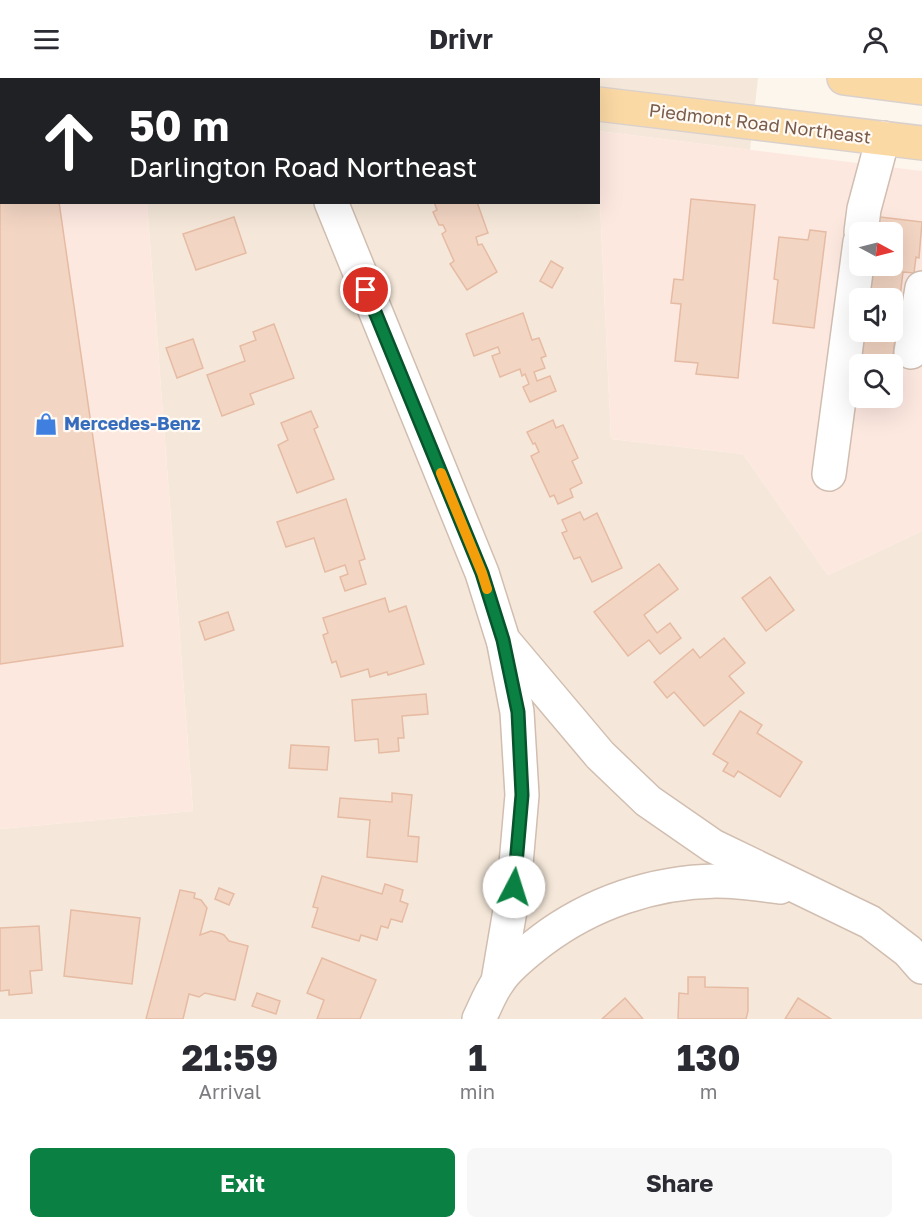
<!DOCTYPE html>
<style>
:root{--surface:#fff;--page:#f7f7f7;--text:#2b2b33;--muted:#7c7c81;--accent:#0b8043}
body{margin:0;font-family:"Golos Text",sans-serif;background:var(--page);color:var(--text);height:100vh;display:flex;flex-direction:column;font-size:22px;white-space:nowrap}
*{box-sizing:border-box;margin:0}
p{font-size:20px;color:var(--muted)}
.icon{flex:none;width:33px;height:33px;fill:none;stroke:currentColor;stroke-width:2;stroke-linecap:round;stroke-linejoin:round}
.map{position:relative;height:941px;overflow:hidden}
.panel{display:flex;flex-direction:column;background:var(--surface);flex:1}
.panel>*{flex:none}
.hud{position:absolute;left:0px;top:0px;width:600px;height:126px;box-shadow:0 6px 24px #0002;background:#202124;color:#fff;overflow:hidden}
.needle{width:39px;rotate:97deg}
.fabs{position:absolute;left:849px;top:144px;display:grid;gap:12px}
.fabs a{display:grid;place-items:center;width:54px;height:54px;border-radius:9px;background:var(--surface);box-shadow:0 6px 24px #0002;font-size:30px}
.pin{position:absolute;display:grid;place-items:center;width:51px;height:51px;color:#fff;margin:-26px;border:3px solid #fff;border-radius:50%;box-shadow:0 2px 6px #0007}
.me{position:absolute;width:66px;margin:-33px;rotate:5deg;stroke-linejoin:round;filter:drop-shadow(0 0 4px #0008)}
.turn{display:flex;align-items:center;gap:21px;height:126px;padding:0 30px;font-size:27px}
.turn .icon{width:78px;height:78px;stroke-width:2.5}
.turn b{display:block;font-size:42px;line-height:51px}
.eta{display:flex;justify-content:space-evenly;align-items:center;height:102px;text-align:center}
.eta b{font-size:36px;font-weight:700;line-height:42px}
.cta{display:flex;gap:12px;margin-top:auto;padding:12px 30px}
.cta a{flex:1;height:69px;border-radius:9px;background:var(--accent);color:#fff;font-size:24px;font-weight:700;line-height:69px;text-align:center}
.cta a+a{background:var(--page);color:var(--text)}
header{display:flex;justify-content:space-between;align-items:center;height:78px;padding:0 30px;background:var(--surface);font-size:27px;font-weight:700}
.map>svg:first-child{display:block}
.residential{fill:#f5e8da}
.commercial{fill:#fde8e0;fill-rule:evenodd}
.building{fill:#f3d5c3;stroke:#e6bba3;stroke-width:1.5}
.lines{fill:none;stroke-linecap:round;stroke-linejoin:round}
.minor-casing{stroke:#d1beb0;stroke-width:36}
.major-casing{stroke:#dad1cd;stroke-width:36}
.minor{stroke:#fff;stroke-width:33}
.major{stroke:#fbd9a5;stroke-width:33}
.route-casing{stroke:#07532c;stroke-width:15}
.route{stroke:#0b8043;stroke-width:10}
.slow{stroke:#f59e0b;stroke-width:10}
.labels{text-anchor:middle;stroke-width:4.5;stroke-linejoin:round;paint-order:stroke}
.street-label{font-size:18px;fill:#7a5c4d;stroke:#fffaf3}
.shop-label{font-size:18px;font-weight:bold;fill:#366cbe;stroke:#fffaf3;text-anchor:start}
</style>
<header><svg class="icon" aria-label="menu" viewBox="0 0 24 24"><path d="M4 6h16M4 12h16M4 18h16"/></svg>Drivr<svg class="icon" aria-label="person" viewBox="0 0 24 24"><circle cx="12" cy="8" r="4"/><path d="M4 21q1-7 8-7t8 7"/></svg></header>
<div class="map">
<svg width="922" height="941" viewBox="0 0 922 941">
<rect width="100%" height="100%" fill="#fdf6ec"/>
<!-- residential -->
<g class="residential">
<path d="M 311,0 L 758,0 L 750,72 L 599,53 L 598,2 L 311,2 Z"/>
<path d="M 599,104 L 611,361 L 743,376 L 828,497 L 922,453 L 922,941 L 0,941 L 0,751 L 193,733 L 147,125 L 598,124 Z"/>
</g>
<!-- commercial -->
<g class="commercial">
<path d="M 0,10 L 1,10 L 2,124 L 147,125 L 193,733 L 0,751 Z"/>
<path d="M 598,53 L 922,93 L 922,453 L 828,497 L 743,376 L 611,361 L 599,104 ZM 860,154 L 892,154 L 892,188 L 860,188 ZM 860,220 L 892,220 L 892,254 L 860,254 ZM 860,286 L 892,286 L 892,320 L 860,320 Z"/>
</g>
<!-- building -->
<g class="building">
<path d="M 0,98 L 2,98 L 2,124 L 59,124 L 123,568 L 0,586 Z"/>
<path d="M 691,121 L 755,127 L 738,300 L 696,296 L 698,285 L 675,283 L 681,226 L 671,225 L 674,201 L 683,202 Z"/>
<path d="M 434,124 L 477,124 L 488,155 L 476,159 L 478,167 L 482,166 L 497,194 L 467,212 L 450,186 L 454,183 L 442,156 L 446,153 L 443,147 L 439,147 L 433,134 L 437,132 Z"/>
<path d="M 872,138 L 922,144 L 919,180 L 916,179 L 914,195 L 903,194 L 892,286 L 861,286 L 864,254 L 892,254 L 892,220 L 868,220 L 872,188 L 892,188 L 892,154 L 870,154 Z"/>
<path d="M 234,139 L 246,175 L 196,192 L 183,156 Z"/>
<path d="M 810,152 L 826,154 L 814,250 L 773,245 L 778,202 L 774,201 L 779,159 L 808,162 Z"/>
<path d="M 551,183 L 563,190 L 552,210 L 540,203 Z"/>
<path d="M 523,235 L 532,262 L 539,260 L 546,278 L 541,280 L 545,290 L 534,294 L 537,303 L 550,298 L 556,313 L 530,324 L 523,309 L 529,306 L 525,296 L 522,298 L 520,291 L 500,299 L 492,278 L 500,275 L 498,269 L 474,278 L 466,256 Z"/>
<path d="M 274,246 L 294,300 L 250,316 L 254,326 L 222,338 L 207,297 L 245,283 L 240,268 L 256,262 L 253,254 Z"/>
<path d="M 193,261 L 203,290 L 177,300 L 166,270 Z"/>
<path d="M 311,333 L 318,349 L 314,351 L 334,401 L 297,415 L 278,367 L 288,362 L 281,345 Z"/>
<path d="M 553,342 L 556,350 L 563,347 L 578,380 L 572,383 L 582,405 L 570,411 L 573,419 L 558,426 L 554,417 L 550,419 L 531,378 L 539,374 L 535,365 L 533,366 L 527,354 Z"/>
<path d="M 346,421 L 365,481 L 359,483 L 366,506 L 345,513 L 340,499 L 348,496 L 345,487 L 325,494 L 314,460 L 286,469 L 277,444 Z"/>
<path d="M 580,434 L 584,442 L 597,435 L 622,490 L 592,504 L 580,479 L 574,481 L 562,455 L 567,453 L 562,442 Z"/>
<path d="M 659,486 L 678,511 L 644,537 L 657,555 L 670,545 L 681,560 L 660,576 L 649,562 L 628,578 L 594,534 Z"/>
<path d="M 770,499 L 794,532 L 766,553 L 742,520 Z"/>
<path d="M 385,520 L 389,534 L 406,528 L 424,586 L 388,597 L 387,594 L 370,599 L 368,591 L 341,599 L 336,583 L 332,585 L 323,557 L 328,555 L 323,540 Z"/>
<path d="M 228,534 L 234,552 L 205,562 L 199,544 Z"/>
<path d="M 724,560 L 745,585 L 729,598 L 744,615 L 704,648 L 674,614 L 667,620 L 654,604 L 693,571 L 700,580 Z"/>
<path d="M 426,616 L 428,636 L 402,638 L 404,660 L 398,660 L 399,673 L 379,675 L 378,661 L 355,663 L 352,622 Z"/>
<path d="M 740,633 L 762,647 L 757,655 L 802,684 L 780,719 L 738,693 L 734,699 L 723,693 L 728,685 L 713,676 Z"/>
<path d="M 291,667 L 329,669 L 327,692 L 289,690 Z"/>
<path d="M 392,715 L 412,717 L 408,758 L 419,759 L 417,784 L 367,779 L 370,742 L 338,739 L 340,720 L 392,724 Z"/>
<path d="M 322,798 L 382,816 L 385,806 L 403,812 L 400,823 L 408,826 L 402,844 L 391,841 L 388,850 L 381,848 L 377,862 L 361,857 L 359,863 L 312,849 L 318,830 L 313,829 Z"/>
<path d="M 219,810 L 234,816 L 229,827 L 215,821 Z"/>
<path d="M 180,812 L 195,815 L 194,820 L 201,822 L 207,830 L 200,857 L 211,853 L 219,855 L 224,857 L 229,863 L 248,868 L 235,922 L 205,915 L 199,919 L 189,916 L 183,941 L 146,941 Z"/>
<path d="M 71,832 L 140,840 L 132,906 L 64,898 Z"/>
<path d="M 39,848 L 42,892 L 30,893 L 32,915 L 9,917 L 9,912 L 0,913 L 0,850 Z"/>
<path d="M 322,880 L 376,902 L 360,941 L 317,941 L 324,922 L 307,915 Z"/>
<path d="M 688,899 L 705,899 L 705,909 L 748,910 L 748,933 L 746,941 L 678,941 L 679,915 L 688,916 Z"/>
<path d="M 257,915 L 280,923 L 276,936 L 252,928 Z"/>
<path d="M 625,920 L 643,941 L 602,941 Z"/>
<path d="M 798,920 L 831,941 L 785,941 Z"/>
</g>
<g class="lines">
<!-- minor casing -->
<g class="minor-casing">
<g id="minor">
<path d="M 292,0 L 293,2"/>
<path d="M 120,2 L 121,0"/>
<path d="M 331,124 L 482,495 L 503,562 L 600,677 L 648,723 L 713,768 L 870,844 L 908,873 L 922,889"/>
<path d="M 861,154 L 864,131 L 883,60"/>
<path d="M 911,274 L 922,210"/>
<path d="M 829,396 L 860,164"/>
<path d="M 498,903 L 514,809 L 522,717 L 517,634 L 504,566"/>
<path d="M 479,941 C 485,929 490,915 498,904 C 506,891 528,873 541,863 C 591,825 653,804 716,803 C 737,803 759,806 780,809"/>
</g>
</g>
<!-- major casing -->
<g class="major-casing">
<g id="major">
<path d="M 381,0 L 394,2"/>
<path d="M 844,0 L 922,10"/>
<path d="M 598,26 L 922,65"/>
</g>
</g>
<!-- minor -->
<use href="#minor" class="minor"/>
<!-- major -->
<use href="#major" class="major"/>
</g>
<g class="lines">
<!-- route casing -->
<g class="route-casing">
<path id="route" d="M 366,212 L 482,495 L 503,562 L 518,634 L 522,717 L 514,809"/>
</g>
<!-- route -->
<use href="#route" class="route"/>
<!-- slow -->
<path class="slow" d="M 441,395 L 482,495 L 487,511"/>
</g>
<!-- icons -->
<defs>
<g id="shop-bare" transform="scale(1.8)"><path d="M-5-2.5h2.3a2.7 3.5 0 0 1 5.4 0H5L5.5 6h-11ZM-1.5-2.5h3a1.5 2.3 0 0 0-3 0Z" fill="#3f7fe0" stroke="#fffaf3" stroke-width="2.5" paint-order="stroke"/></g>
</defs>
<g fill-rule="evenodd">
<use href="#shop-bare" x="46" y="346"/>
</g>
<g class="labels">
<!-- street labels -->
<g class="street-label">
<text transform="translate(760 46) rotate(7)" y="6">Piedmont Road Northeast</text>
</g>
<!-- shop labels -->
<g class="shop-label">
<text x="64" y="352">Mercedes-Benz</text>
</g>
</g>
</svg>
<div class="fabs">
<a><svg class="needle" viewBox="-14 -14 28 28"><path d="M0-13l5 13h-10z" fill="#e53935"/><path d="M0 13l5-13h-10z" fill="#7c7c81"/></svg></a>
<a><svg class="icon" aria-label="sound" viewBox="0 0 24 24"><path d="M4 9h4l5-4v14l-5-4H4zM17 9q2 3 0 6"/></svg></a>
<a><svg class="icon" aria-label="search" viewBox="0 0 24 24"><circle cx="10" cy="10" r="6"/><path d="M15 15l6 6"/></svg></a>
</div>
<div class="pin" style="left:366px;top:212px;background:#d93025"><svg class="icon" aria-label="arrive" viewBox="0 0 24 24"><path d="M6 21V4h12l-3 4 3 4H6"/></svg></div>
<svg class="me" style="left:514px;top:809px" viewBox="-20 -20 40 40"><circle r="19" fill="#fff"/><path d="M0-13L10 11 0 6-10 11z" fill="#0b8043"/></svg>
<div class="hud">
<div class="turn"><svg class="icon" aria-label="ahead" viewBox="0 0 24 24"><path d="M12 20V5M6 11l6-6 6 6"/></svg><div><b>50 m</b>Darlington Road Northeast</div></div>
</div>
</div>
<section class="panel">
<div class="eta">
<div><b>21:59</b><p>Arrival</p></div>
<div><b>1</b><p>min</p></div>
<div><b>130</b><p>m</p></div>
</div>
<div class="cta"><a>Exit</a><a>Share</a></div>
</section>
